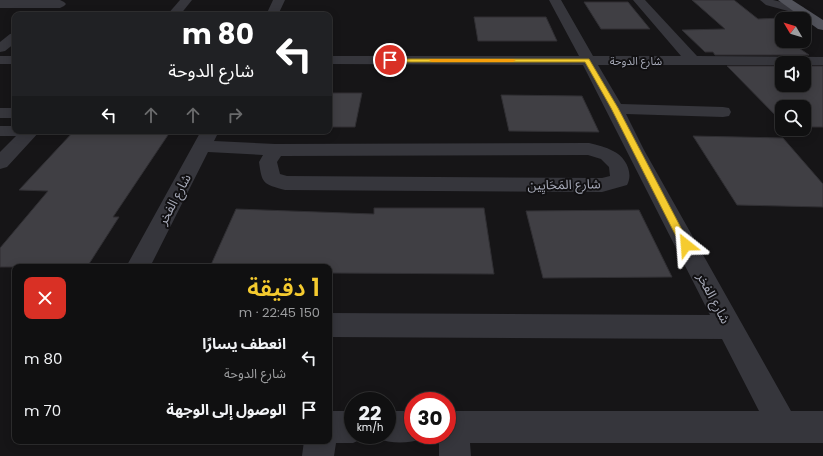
<!DOCTYPE html>
<html lang="ar">
<meta charset="utf-8">
<style>
:root{--surface:#101011;--page:#19191a;--text:#f1f3f6;--muted:#9c9d9f;--line:#303031;--accent:#f5cb2f}
body{margin:0;font-family:Poppins,"Noto Sans Arabic",sans-serif;background:var(--page);color:var(--text);direction:rtl;height:100vh;display:flex;flex-direction:column;font-size:15px;white-space:nowrap}
*{box-sizing:border-box;margin:0}
p{font-size:13px;color:var(--muted)}
.icon{flex:none;width:22px;height:22px;fill:none;stroke:currentColor;stroke-width:2;stroke-linecap:round;stroke-linejoin:round}
.map{position:relative;flex:1;overflow:hidden;direction:ltr}
.drawer{position:absolute;left:12px;top:264px;width:320px;height:180px;display:flex;flex-direction:column;background:var(--surface);border-radius:8px;box-shadow:0 2px 10px #0003,0 0 0 1px var(--line);direction:rtl}
.drawer>*{flex:none}
.hud{position:absolute;left:12px;top:12px;width:320px;height:122px;border-radius:8px;box-shadow:0 2px 10px #0003,0 0 0 1px var(--line);direction:rtl;background:#202124;color:#fff;overflow:hidden}
.needle{width:26px;rotate:308deg}
.buttons{position:absolute;left:775px;top:12px;display:grid;gap:8px}
.buttons a{display:grid;place-items:center;width:36px;height:36px;border-radius:8px;background:var(--surface);box-shadow:0 2px 10px #0003,0 0 0 1px var(--line);font-size:20px}
.speed{position:absolute;left:344px;top:392px;display:flex;gap:8px;font-size:20px;font-weight:700;text-align:center}
.speed>*{display:grid;place-content:center;width:52px;height:52px;border-radius:50%;background:var(--surface);box-shadow:0 2px 10px #0003,0 0 0 1px var(--line);line-height:1}
.speed small{font-size:10px;font-weight:400}
.speed .limit{border:6px solid #d22;background:#fff;color:#111}
.pin{position:absolute;display:grid;place-items:center;width:34px;height:34px;color:#fff;margin:-17px;border:2px solid #fff;border-radius:50%;box-shadow:0 1px 4px #0007}
.me{position:absolute;width:44px;margin:-22px;rotate:332deg;stroke-linejoin:round;filter:drop-shadow(0 0 3px #0008)}
.turn{display:flex;align-items:center;gap:14px;height:84px;padding:0 12px;font-size:18px}
.turn .icon{width:52px;height:52px;stroke-width:2.5}
.turn b{display:block;font-size:28px;line-height:34px}
.lanes{display:flex;align-items:center;height:38px;padding:0 12px;background:#0003;justify-content:center;gap:20px;direction:ltr}
.lanes .off{opacity:.35}
.round{display:grid;place-items:center;flex:none;width:42px;height:42px;border-radius:8px;background:var(--page)}
.overview{display:flex;align-items:center;justify-content:space-between;height:68px;padding:0 12px}
h1{font-size:24px;font-weight:600;line-height:30px;color:var(--accent)}
ul{padding:0;list-style:none}
li{display:flex;align-items:center;gap:12px;height:52px;padding:0 12px}
li div{flex:1}
li b{display:block;font-size:15px}
li em{font-style:normal}
.map>svg:first-child{display:block}
.building{fill:#403f44;stroke:#302f33}
.lines{fill:none;stroke-linecap:round;stroke-linejoin:round}
.minor{fill:#36363c;fill-rule:evenodd}
.major{fill:#52535b;fill-rule:evenodd}
.route{fill:#f5cb2f;stroke:#9f841f}
.slow{fill:#f59e0b}
.labels{text-anchor:middle;stroke-width:4;stroke-linejoin:round;paint-order:stroke}
.far-street-label{font-size:11px;fill:#a7aab8;stroke:#111012}
.street-label{font-size:13px;fill:#a7aab8;stroke:#111012}
</style>
<div class="map">
<svg width="823" height="456" viewBox="0 0 823 456">
<rect width="100%" height="100%" fill="#161517"/>
<!-- building -->
<g class="building">
<path d="M 692,0 L 734,0 L 758,19 L 782,18 L 782,41 L 789,41 L 809,55 L 715,55 L 713,52 L 705,52 L 682,30 L 725,29 Z"/>
<path d="M 584,2 L 628,2 L 650,29 L 601,29 Z"/>
<path d="M 474,17 L 546,17 L 557,41 L 478,41 Z"/>
<path d="M 727,66 L 782,66 L 782,85 L 804,85 L 804,66 L 823,66 L 823,127 L 804,127 L 804,107 L 782,107 L 782,122 Z"/>
<path d="M 329,93 L 362,93 L 355,127 L 329,127 Z"/>
<path d="M 501,95 L 582,96 L 599,132 L 509,131 Z"/>
<path d="M 74,131 L 170,132 L 113,217 L 119,217 L 87,267 L 0,267 L 0,248 L 48,191 L 19,190 Z"/>
<path d="M 693,136 L 783,138 L 823,184 L 823,207 L 737,205 Z"/>
<path d="M 374,208 L 484,208 L 494,274 L 329,273 L 329,267 L 210,267 L 236,209 L 374,214 Z"/>
<path d="M 639,210 L 672,277 L 543,278 L 526,211 Z"/>
</g>
<g class="lines">
<!-- minor -->
<g class="minor">
<path d="M 0,0 L 60,0 L 64,2 L 66,4 L 64,6 L 60,8 L 0,8 Z"/>
<path d="M 180,0 L 192,0 L 180,15 L 167,15 Z"/>
<path d="M 273,0 L 285,0 L 278,15 L 266,15 Z"/>
<path d="M 549,0 L 561,0 L 593,56 L 681,56 L 633,0 L 645,0 L 697,56 L 823,57 L 823,65 L 804,65 L 804,63 L 782,63 L 782,65 L 598,65 L 621,104 L 723,107 L 729,108 L 731,112 L 729,116 L 723,117 L 626,114 L 644,150 L 791,411 L 823,411 L 823,443 L 470,443 L 471,456 L 439,456 L 439,439 L 435,435 L 447,435 L 447,411 L 759,411 L 722,339 L 329,337 L 329,313 L 710,315 L 583,65 L 329,64 L 329,56 L 579,56 Z"/>
<path d="M 760,0 L 773,0 L 803,7 L 805,10 L 803,13 L 799,14 L 766,5 Z"/>
<path d="M 15,33 L 15,43 L 5,51 L 0,52 L 0,42 L 10,34 Z"/>
<rect x="0" y="56" width="15" height="8"/>
<rect x="0" y="108" width="15" height="10"/>
<path d="M 0,126 L 15,126 L 15,131 L 40,131 L 7,167 L 0,169 L 0,152 L 16,136 L 0,136 Z"/>
<path d="M 201,131 L 219,131 L 214,141 L 275,144 L 589,143 C 597,145 606,147 613,151 C 625,156 634,173 627,185 L 602,192 L 285,190 C 263,184 262,184 259,162 L 263,155 L 208,152 L 150,267 L 126,267 ZM 588,155 L 601,159 L 609,167 L 610,176 L 602,178 L 287,176 L 280,174 L 277,162 L 281,156 Z"/>
<path d="M 329,411 L 353,411 L 353,435 L 365,435 L 364,438 L 353,443 L 336,443 L 334,456 L 302,456 L 304,441 L 329,441 Z"/>
<path d="M 387,411 L 413,411 L 413,435 L 425,435 L 424,438 C 408,444 392,444 376,438 L 375,435 L 387,435 Z"/>
</g>
<!-- major -->
<path class="major" d="M 778,0 L 792,0 L 823,20 L 823,30 L 818,29 Z"/>
</g>
<!-- route -->
<path class="route" d="M 388,59 L 589,59 L 618,108 L 690,245 L 689,248 L 682,248 L 611,108 L 585,62 L 390,62 L 387,60 Z"/>
<!-- slow -->
<path class="slow" d="M 430,59 L 513,59 L 516,60 L 513,62 L 432,62 L 429,60 Z"/>
<g class="labels">
<!-- far-street labels -->
<g class="far-street-label">
<text x="636" y="65">شارع الدوحة</text>
</g>
<!-- street labels -->
<g class="street-label">
<text transform="translate(564 184) rotate(-1)" y="5">شارع المَحَايِين</text>
<text transform="translate(174 199) rotate(-62)" y="5">شارع الفخر</text>
<text transform="translate(714 298) rotate(62)" y="5">شارع الفخر</text>
</g>
</g>
</svg>
<div class="buttons">
<a><svg class="needle" viewBox="-14 -14 28 28"><path d="M0-13l5 13h-10z" fill="#e53935"/><path d="M0 13l5-13h-10z" fill="#9c9d9f"/></svg></a>
<a><svg class="icon" aria-label="sound" viewBox="0 0 24 24"><path d="M4 9h4l5-4v14l-5-4H4zM17 9q2 3 0 6"/></svg></a>
<a><svg class="icon" aria-label="search" viewBox="0 0 24 24"><circle cx="10" cy="10" r="6"/><path d="M15 15l6 6"/></svg></a>
</div>
<div class="speed"><div>22<small>km/h</small></div><div class="limit">30</div></div>
<div class="pin" style="left:390px;top:60px;background:#d93025"><svg class="icon" aria-label="arrive" viewBox="0 0 24 24"><path d="M6 21V4h12l-3 4 3 4H6"/></svg></div>
<svg class="me" style="left:686px;top:245px" viewBox="-20 -20 40 40"><path d="M0-17L14 15 0 8-14 15z" fill="#f5cb2f" stroke="#fff" stroke-width="4"/></svg>
<div class="hud">
<div class="turn"><svg class="icon" aria-label="left" viewBox="0 0 24 24"><path d="M17 20v-9H6M10 6l-5 5 5 5"/></svg><div><b>80 m</b>شارع الدوحة</div></div>
<div class="lanes"><svg class="icon" aria-label="left" viewBox="0 0 24 24"><path d="M17 20v-9H6M10 6l-5 5 5 5"/></svg><svg class="icon off" aria-label="ahead" viewBox="0 0 24 24"><path d="M12 20V5M6 11l6-6 6 6"/></svg><svg class="icon off" aria-label="ahead" viewBox="0 0 24 24"><path d="M12 20V5M6 11l6-6 6 6"/></svg><svg class="icon off" aria-label="right" viewBox="0 0 24 24"><path d="M7 20v-9h11M14 6l5 5-5 5"/></svg></div>
</div>
<section class="drawer">
<div class="overview"><div><h1>1 دقيقة</h1><p>150 m · 22:45</p></div><a class="round" style="background:#d93025;color:#fff"><svg class="icon" aria-label="close" viewBox="0 0 24 24"><path d="M6 6l12 12M18 6L6 18"/></svg></a></div>
<ul>
<li><svg class="icon" aria-label="left" viewBox="0 0 24 24"><path d="M17 20v-9H6M10 6l-5 5 5 5"/></svg><div><b>انعطف يسارًا</b><p>شارع الدوحة</p></div><em>80 m</em></li>
<li><svg class="icon" aria-label="arrive" viewBox="0 0 24 24"><path d="M6 21V4h12l-3 4 3 4H6"/></svg><div><b>الوصول إلى الوجهة</b></div><em>70 m</em></li>
</ul>
</section>
</div>
